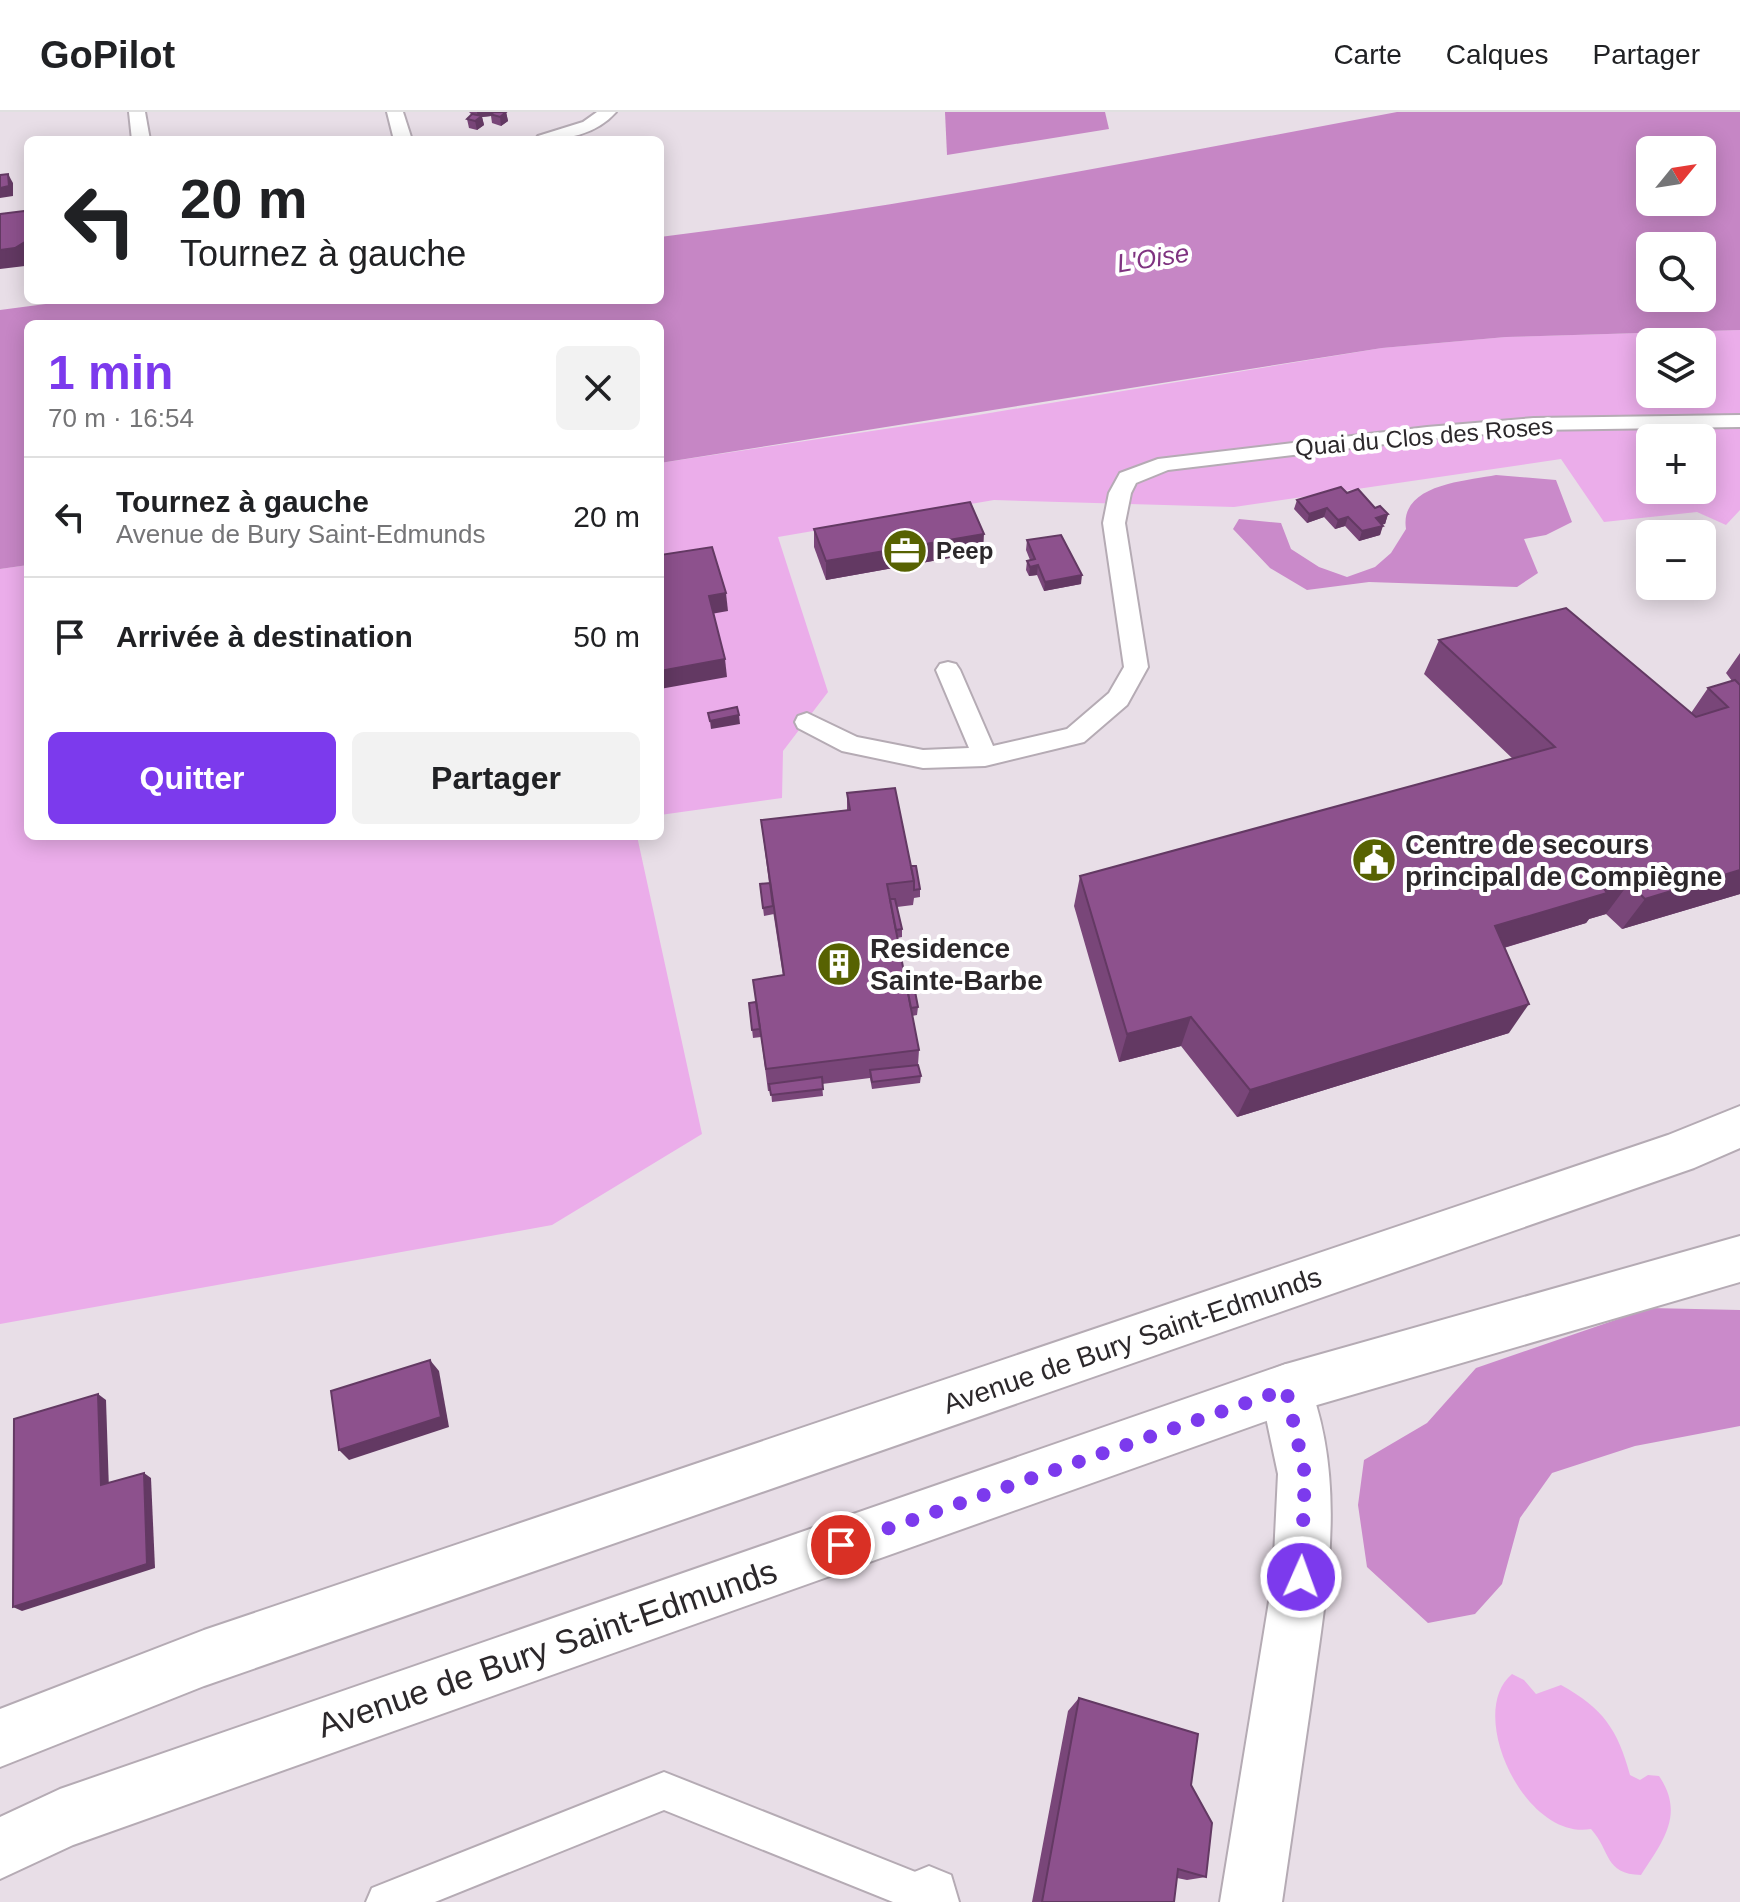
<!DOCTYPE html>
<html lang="fr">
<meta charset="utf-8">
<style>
:root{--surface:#fff;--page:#f2f2f2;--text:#202124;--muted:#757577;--line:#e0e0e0;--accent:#7c3aed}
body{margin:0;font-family:Helvetica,sans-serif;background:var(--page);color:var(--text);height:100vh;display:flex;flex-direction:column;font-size:30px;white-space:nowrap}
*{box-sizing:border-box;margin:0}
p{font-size:26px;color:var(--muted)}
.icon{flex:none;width:44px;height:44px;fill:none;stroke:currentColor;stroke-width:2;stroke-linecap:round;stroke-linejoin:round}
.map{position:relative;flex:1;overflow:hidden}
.panel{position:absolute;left:24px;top:208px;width:640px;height:520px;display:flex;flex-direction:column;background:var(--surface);border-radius:12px;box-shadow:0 4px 20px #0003}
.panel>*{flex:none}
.top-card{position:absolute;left:24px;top:24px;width:640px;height:168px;border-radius:12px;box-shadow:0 4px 20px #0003;background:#fff;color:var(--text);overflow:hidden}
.needle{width:52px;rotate:60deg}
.fabs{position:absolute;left:1636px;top:24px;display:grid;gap:16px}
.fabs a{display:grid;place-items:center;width:80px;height:80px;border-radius:12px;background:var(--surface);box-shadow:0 4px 20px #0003;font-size:40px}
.pin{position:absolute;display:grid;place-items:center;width:68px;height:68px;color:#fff;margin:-34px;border:4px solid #fff;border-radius:50%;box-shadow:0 2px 8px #0007}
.me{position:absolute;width:88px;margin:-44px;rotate:2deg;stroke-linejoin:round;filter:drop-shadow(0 0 6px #0008)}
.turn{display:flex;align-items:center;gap:28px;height:168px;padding:0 24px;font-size:36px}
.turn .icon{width:104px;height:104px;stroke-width:2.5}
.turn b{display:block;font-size:56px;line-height:68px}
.round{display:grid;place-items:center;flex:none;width:84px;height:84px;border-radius:12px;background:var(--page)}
.summary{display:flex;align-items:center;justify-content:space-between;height:136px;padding:0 24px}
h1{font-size:48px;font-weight:800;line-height:60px;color:var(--accent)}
.cta{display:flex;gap:16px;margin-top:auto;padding:16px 24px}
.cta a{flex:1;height:92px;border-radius:12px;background:var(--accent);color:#fff;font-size:32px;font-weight:800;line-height:92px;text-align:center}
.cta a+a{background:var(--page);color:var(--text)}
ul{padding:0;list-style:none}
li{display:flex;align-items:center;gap:24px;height:120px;padding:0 24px;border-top:2px solid var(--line)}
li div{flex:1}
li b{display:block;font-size:30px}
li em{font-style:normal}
header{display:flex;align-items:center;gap:48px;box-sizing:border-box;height:112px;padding:0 40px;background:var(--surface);border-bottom:2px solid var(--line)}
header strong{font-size:38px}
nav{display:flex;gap:44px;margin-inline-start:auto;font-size:28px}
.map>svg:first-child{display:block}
.green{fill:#ebadea;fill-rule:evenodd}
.forest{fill:#ca8aca}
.water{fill:#c686c5;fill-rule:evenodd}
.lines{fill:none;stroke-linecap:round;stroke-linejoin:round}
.lane-casing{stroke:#b5abb4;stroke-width:4}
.street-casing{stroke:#b5abb4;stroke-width:4}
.secondary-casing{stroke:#b5abb4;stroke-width:4}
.lane{fill:#fff;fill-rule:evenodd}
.street{fill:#fff;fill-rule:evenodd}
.secondary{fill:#fff;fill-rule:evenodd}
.wall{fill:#794679}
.shaded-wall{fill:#633963}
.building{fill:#8d518d;stroke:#633963;stroke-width:2}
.route{stroke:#7c3aed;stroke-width:14;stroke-dasharray:0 25.2}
.labels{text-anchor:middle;stroke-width:8;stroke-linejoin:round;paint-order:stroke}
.far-street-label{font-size:24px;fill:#2c282b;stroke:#fff}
.far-poi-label{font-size:24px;font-weight:bold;fill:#2c282b;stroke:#fff;text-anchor:start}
.far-water-label{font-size:26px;font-style:italic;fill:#7f3380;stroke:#fff}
.poi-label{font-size:28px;font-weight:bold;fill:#2c282b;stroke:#fff;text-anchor:start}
.street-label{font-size:28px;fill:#2c282b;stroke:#fff}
.near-street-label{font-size:34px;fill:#2c282b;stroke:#fff}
</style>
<header>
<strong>GoPilot</strong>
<nav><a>Carte</a><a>Calques</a><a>Partager</a></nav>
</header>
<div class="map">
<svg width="1740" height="1790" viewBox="0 0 1740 1790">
<rect width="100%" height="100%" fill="#e8dee7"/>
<!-- green -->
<g class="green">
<path d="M 1740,218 L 1740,398 L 1726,413 L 1697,400 L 1604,410 L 1561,347 L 1234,395 L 994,388 L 778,425 L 828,580 L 783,639 L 782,686 L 660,703 L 660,351 L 978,303 L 1382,236 L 1506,225 ZM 1650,230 L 1702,230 L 1702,282 L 1650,282 ZM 1650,326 L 1702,326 L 1702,378 L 1650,378 Z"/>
<path d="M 28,453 L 28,724 L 637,724 L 702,1022 L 552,1113 L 0,1212 L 0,457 Z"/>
<path d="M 1512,1562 L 1524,1568 L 1536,1582 L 1561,1573 C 1603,1596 1618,1618 1630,1663 L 1640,1668 L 1648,1663 L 1659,1664 C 1685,1702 1663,1729 1641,1763 C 1604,1762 1611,1739 1591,1717 C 1525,1729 1465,1601 1512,1562 Z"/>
</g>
<!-- forest -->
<g class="forest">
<path d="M 1496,363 L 1556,368 L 1572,410 L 1546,423 L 1524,427 L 1538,461 L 1517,475 L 1369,470 L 1307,478 L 1270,456 L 1233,417 L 1239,407 L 1281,411 L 1291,437 L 1319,455 L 1347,465 L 1375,455 L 1391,441 L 1406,417 C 1399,372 1466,369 1496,363 Z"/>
<path d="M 1650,1196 L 1740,1198 L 1740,1314 L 1635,1334 L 1552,1361 L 1520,1406 L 1502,1472 L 1475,1502 L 1428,1511 L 1367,1455 L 1358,1393 L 1364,1348 L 1427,1311 L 1476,1256 Z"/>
</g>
<!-- water -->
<g class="water">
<path d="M 945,0 L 1105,0 L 1109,17 L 947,43 Z"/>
<path d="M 1397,0 L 1740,0 L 1740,218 L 1506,225 L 1382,236 L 660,351 L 660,212 L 28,212 L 28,453 L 0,457 L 0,198 L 76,188 L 660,188 L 660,125 C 907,95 1152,46 1397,0 ZM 1650,38 L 1702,38 L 1702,90 L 1650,90 ZM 1650,134 L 1702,134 L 1702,186 L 1650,186 Z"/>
</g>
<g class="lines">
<!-- lane casing -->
<g class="lane-casing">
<g id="lane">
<path d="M 129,0 L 145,0 L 150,28 L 132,28 Z"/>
<path d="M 387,0 L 403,0 L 412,28 L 394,28 Z"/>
<path d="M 597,0 L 616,0 C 596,23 565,28 535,28 L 538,24 L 583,10 Z"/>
<path d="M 1740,303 L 1740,315 L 1534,318 L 1427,327 L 1168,358 L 1136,371 L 1131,381 L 1125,411 L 1148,555 L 1127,593 L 1084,630 L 985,654 L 923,656 L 842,639 L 798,616 L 795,610 L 798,604 L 807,601 L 857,625 L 923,638 L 969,636 L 936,558 L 940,552 L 948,550 L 956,552 L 960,558 L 993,634 L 1067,617 L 1109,581 L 1124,555 L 1103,411 L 1109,381 L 1120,361 L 1158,347 L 1427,315 L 1534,306 Z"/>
<path d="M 664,1660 L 943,1771 L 949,1785 L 947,1790 L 893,1790 L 664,1698 L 435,1790 L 366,1790 L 372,1776 Z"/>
</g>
</g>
<!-- street casing -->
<g class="street-casing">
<g id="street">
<path d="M 1286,1252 L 1304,1259 C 1349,1364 1327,1475 1312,1584 C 1302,1653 1292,1721 1282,1790 L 1220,1790 L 1273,1465 L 1278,1362 L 1260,1277 L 1268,1259 Z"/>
<path d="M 929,1754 L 951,1763 L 959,1790 L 897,1790 L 907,1763 Z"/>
</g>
</g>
<!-- secondary casing -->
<g class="secondary-casing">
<g id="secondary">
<path d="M 1740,994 L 1740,1036 L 1694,1056 L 204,1574 L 0,1655 L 0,1597 L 204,1518 L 1668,1023 Z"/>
<path d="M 1740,1124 L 1740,1170 L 1286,1302 L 73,1733 L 0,1767 L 0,1705 L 60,1677 L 1286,1252 Z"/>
</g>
</g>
<!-- lane -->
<use href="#lane" class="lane"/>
<!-- street -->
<use href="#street" class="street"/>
<!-- secondary -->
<use href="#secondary" class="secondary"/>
</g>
<!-- wall -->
<g class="wall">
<path d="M 469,0 L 506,0 L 508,9 L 501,14 L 492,11 L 491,4 L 482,5 L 484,13 L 477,18 L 469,16 L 467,7 L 472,3 Z"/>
<path d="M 1347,381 L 1388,402 L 1385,412 L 1382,412 L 1380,423 L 1359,429 L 1345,414 L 1335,417 L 1324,405 L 1307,411 L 1294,397 L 1297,388 Z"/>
<path d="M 814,417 L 983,440 L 826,468 L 814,435 Z"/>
<path d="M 1027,428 L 1081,472 L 1044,479 L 1037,463 L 1029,464 L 1026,458 L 1027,449 L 1030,448 L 1026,438 Z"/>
<path d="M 1439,528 L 1691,601 L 1708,576 L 1732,569 L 1726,561 L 1740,541 L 1740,782 L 1622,817 L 1606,802 L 1589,807 L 1586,811 L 1504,836 L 1509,921 L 1237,1005 L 1181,934 L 1119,950 L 1074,794 L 1080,764 L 1513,647 L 1424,562 Z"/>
<path d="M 847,681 L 911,754 L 920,777 L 920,785 L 914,786 L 913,793 L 897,795 L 902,817 L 902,825 L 897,826 L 906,870 L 918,895 L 917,903 L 912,904 L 919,938 L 918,953 L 921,964 L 920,971 L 872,977 L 870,966 L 822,972 L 823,984 L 772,990 L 771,979 L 768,979 L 761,925 L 753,926 L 749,891 L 756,890 L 783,864 L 773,799 L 774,802 L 764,804 L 760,772 L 769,771 L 761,708 L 847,698 Z"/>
<path d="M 1079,1586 L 1191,1673 L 1206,1765 L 1187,1768 L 1177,1766 L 1174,1790 L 1032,1790 L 1068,1599 Z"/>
</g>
<!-- shaded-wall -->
<g class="shaded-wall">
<path d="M 477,0 L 495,0 L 492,4 L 490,2 L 491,4 L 482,5 L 484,13 L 477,18 L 475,9 L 478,6 Z"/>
<path d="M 506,0 L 508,9 L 501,14 L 500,5 Z"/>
<path d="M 8,62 L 13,71 L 13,84 L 0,86 L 0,76 Z"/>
<path d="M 28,128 L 28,152 L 25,154 L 0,157 L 0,138 Z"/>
<path d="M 1327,396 L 1324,405 L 1307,411 L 1309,402 Z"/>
<path d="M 1388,402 L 1385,412 L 1373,415 L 1376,406 Z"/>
<path d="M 1348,405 L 1345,414 L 1335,417 L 1338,408 Z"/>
<path d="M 1383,414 L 1380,423 L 1359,429 L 1362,419 Z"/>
<path d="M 984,422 L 983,440 L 826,468 L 826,449 Z"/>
<path d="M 1038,453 L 1037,463 L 1029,464 L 1030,455 Z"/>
<path d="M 1082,463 L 1081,472 L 1044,479 L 1045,470 Z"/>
<path d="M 726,481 L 728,499 L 711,502 L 709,484 Z"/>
<path d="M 725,547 L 727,565 L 660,577 L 660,559 Z"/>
<path d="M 739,603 L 740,612 L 711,617 L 710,609 Z"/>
<path d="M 1740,758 L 1740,782 L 1622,817 L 1645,787 Z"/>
<path d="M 1629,771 L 1606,802 L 1589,807 L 1586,811 L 1476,844 L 1495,814 Z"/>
<path d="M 1529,892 L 1509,921 L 1237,1005 L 1250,978 Z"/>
<path d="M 1191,905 L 1181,934 L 1119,950 L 1127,922 Z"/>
<path d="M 430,1248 L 439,1259 L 449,1315 L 349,1348 L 339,1338 Z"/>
<path d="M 98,1282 L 106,1288 L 109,1378 L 101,1373 Z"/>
<path d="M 144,1361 L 151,1366 L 155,1456 L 22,1499 L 13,1495 Z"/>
</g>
<!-- building -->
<g class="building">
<path d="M 494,0 L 506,0 L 500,5 L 490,2 Z"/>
<path d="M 472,2 L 482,4 L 475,9 L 467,7 Z"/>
<path d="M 8,62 L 9,74 L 0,76 L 0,63 Z"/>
<path d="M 24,99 L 28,101 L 28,128 L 15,136 L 0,138 L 0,102 Z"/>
<path d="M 1341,375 L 1347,381 L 1358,377 L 1375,396 L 1380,394 L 1388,402 L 1376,406 L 1383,414 L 1362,419 L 1348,405 L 1338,408 L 1327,396 L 1309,402 L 1297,388 Z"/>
<path d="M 970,390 L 984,422 L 826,449 L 814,417 Z"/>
<path d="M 1061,423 L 1082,463 L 1045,470 L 1038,453 L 1030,455 L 1027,449 L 1035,447 L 1027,428 Z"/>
<path d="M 712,435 L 726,481 L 709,484 L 725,547 L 660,559 L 660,443 Z"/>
<path d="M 1566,496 L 1696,605 L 1728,595 L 1708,576 L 1735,568 L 1740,573 L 1740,758 L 1645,787 L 1629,771 L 1605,778 L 1607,781 L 1495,814 L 1529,892 L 1250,978 L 1191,905 L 1127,922 L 1080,764 L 1555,635 L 1439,528 Z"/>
<path d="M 737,595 L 739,603 L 710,609 L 708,601 Z"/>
<path d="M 895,676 L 914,769 L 887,772 L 919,938 L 766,957 L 753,868 L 784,863 L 761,708 L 850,698 L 847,681 Z"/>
<path d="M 911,754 L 916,754 L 920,777 L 914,778 L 914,769 Z"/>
<path d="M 770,771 L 773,794 L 763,796 L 760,772 Z"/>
<path d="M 890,787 L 895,787 L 902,817 L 896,818 Z"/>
<path d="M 913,869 L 918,895 L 911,896 L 906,870 Z"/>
<path d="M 756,890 L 760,917 L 752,918 L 749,891 Z"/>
<path d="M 918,953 L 921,964 L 872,970 L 870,958 Z"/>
<path d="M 822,965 L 823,977 L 771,983 L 769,972 Z"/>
<path d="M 430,1248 L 441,1305 L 339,1338 L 331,1279 Z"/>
<path d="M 98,1282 L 101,1373 L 144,1361 L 147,1452 L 13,1495 L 14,1307 Z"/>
<path d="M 1079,1586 L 1198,1622 L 1191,1673 L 1212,1711 L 1206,1765 L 1178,1757 L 1174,1790 L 1042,1790 Z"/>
</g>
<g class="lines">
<!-- route -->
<path class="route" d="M 841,1433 L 1286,1277 L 1305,1362 L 1301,1465"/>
</g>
<!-- icons -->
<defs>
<g id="office-disc" transform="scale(2.3)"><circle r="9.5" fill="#576202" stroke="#fff"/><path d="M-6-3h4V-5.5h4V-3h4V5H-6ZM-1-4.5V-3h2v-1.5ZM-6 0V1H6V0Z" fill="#fff"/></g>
<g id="civic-disc" transform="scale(2.3)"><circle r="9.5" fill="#576202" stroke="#fff"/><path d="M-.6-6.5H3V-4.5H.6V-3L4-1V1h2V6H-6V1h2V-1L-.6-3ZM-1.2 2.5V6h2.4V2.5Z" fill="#fff"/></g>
<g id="building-disc" transform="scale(2.3)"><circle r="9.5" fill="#576202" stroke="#fff"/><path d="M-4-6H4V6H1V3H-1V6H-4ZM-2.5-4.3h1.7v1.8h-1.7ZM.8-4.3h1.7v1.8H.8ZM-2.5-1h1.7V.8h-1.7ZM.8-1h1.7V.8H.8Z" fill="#fff"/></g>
</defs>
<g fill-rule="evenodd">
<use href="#office-disc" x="905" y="439"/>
<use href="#civic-disc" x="1374" y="748"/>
<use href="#building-disc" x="839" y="852"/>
</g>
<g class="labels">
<!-- far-street labels -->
<g class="far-street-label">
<text transform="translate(1424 325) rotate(-5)" y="8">Quai du Clos des Roses</text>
</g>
<!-- far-poi labels -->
<g class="far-poi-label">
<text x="936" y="447">Peep</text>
</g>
<!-- far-water labels -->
<g class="far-water-label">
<text transform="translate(1153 146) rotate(-9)" y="9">L'Oise</text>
</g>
<!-- poi labels -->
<g class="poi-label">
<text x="1405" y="742">Centre de secours<tspan x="1405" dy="32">principal de Compiègne</tspan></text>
<text x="870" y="846">Residence<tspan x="870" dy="32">Sainte-Barbe</tspan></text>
</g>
<!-- street labels -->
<g class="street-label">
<text transform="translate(1132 1228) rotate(-19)" y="10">Avenue de Bury Saint-Edmunds</text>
</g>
<!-- near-street labels -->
<g class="near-street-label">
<text transform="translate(547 1536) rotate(-19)" y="12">Avenue de Bury Saint-Edmunds</text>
</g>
</g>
</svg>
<div class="fabs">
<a><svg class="needle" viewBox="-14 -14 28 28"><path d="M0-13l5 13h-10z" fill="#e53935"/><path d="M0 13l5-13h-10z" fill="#757577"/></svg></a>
<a><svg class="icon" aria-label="search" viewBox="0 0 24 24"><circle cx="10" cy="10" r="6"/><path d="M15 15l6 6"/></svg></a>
<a><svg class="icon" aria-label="layers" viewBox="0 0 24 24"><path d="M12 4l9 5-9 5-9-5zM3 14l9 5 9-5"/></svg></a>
<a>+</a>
<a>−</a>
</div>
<div class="pin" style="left:841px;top:1433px;background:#d93025"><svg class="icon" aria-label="arrive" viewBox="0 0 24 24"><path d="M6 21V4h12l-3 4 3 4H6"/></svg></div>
<svg class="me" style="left:1301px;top:1465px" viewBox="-20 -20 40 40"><circle r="17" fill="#7c3aed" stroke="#fff" stroke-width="3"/><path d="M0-11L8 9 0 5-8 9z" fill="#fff"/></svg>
<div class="top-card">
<div class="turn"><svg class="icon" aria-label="left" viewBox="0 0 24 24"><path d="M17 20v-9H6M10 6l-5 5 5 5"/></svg><div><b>20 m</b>Tournez à gauche</div></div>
</div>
<section class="panel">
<div class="summary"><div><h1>1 min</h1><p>70 m · 16:54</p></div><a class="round"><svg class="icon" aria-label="close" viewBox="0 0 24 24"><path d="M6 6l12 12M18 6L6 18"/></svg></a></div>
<ul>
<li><svg class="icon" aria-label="left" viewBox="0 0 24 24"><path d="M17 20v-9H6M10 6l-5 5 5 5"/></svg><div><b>Tournez à gauche</b><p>Avenue de Bury Saint-Edmunds</p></div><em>20 m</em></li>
<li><svg class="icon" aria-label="arrive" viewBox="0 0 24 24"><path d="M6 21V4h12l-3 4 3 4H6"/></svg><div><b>Arrivée à destination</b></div><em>50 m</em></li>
</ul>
<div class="cta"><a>Quitter</a><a>Partager</a></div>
</section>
</div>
